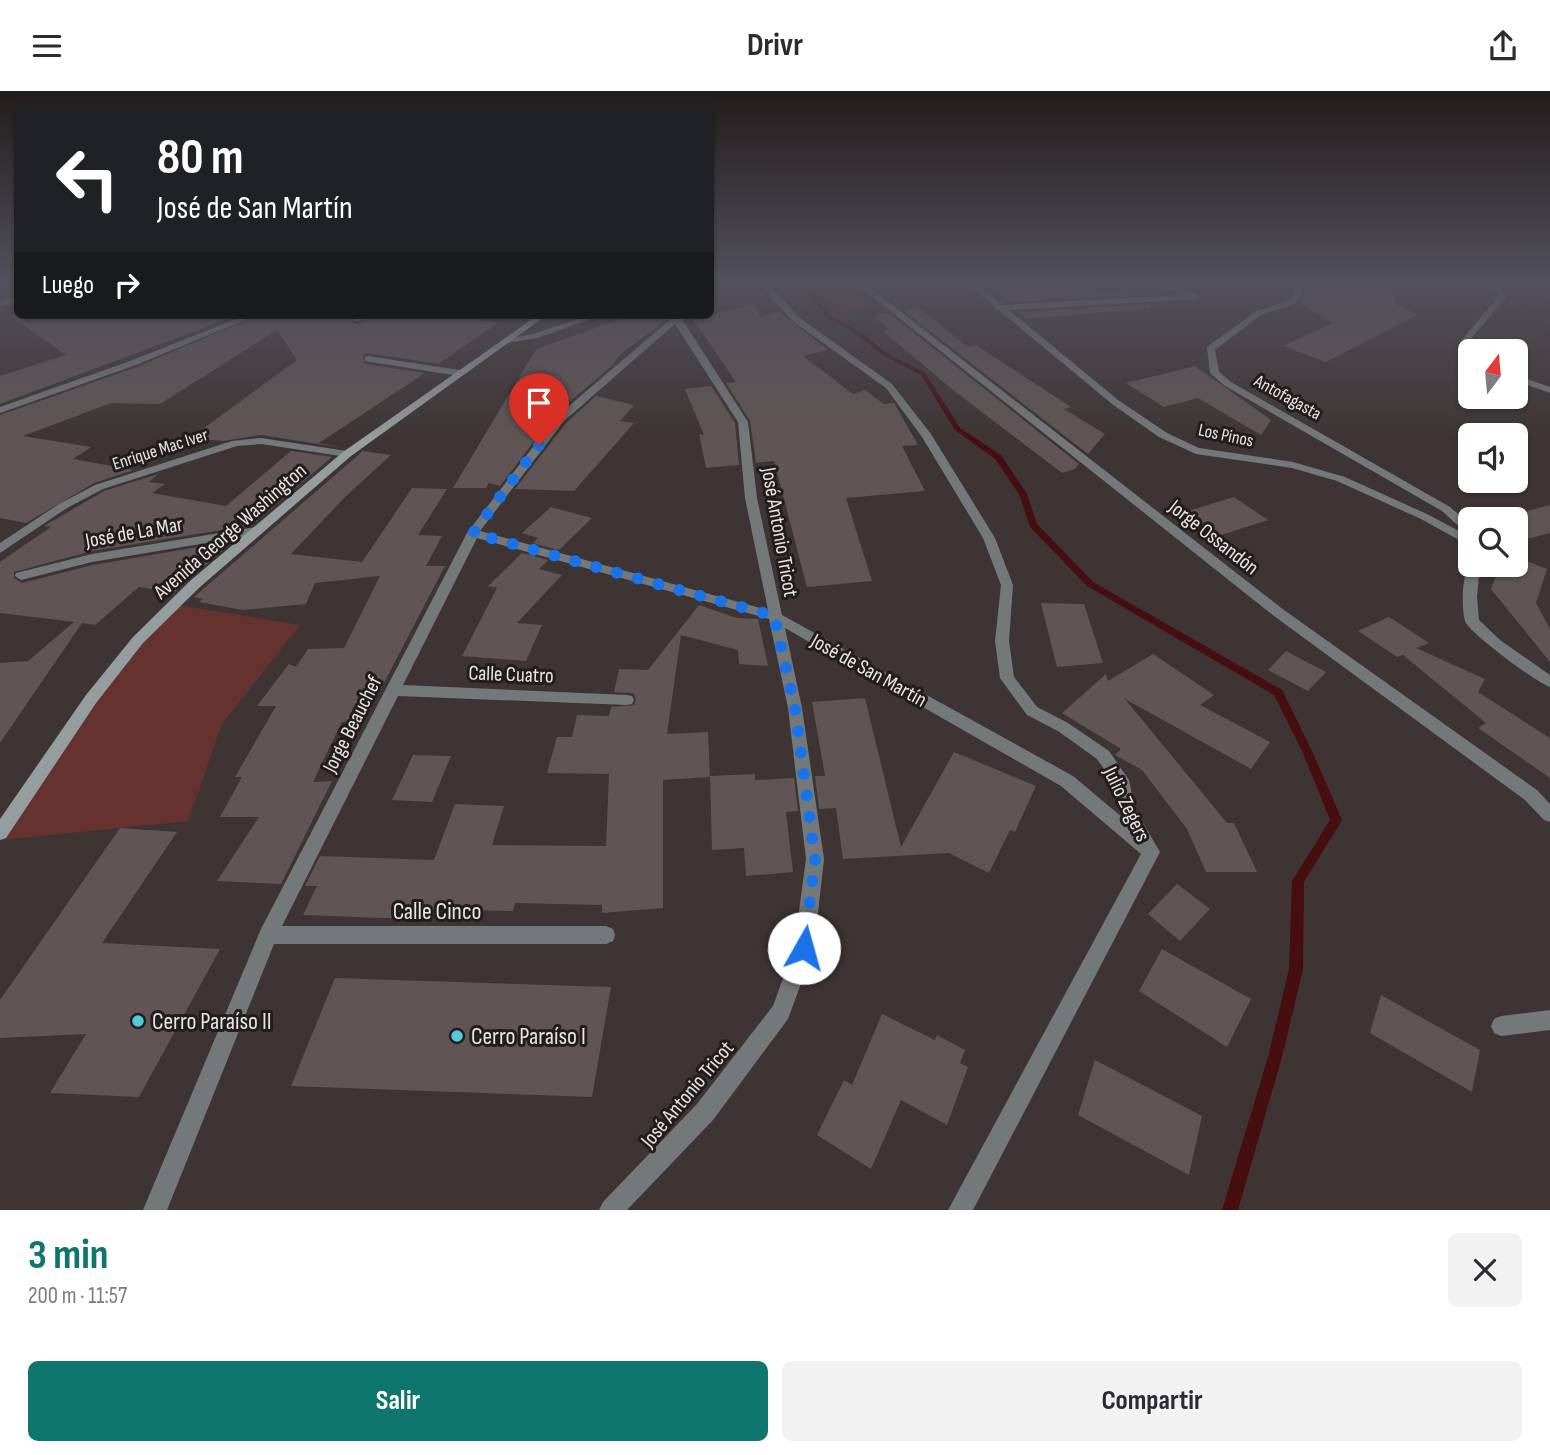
<!DOCTYPE html>
<html lang="es">
<meta charset="utf-8">
<style>
:root{--surface:#fff;--page:#f2f2f3;--text:#2b2b33;--muted:#7c7c81;--accent:#0f766e}
body{margin:0;font-family:"Sofia Sans Condensed",sans-serif;background:var(--page);color:var(--text);height:100vh;display:flex;flex-direction:column;font-size:26px;white-space:nowrap}
*{box-sizing:border-box;margin:0}
p{font-size:23px;color:var(--muted)}
.icon{flex:none;width:38px;height:38px;fill:none;stroke:currentColor;stroke-width:2;stroke-linecap:round;stroke-linejoin:round}
.map{position:relative;height:1119px;overflow:hidden}
.side{display:flex;flex-direction:column;background:var(--surface);flex:1}
.side>*{flex:none}
.guide{position:absolute;left:14px;top:14px;width:700px;height:214px;border-radius:10px;box-shadow:0 2px 5px #0004;background:#202124;color:#fff;overflow:hidden}
.needle{width:46px;rotate:16deg}
.controls{position:absolute;left:1458px;top:248px;display:grid;gap:14px}
.controls a{display:grid;place-items:center;width:70px;height:70px;border-radius:10px;background:var(--surface);box-shadow:0 2px 5px #0004;font-size:35px}
.pin{position:absolute;display:grid;place-items:center;width:60px;height:60px;color:#fff;margin:-72px -30px;border-radius:50% 50% 50% 0;rotate:-45deg;box-shadow:0 0 7px #0007}
.pin .icon{rotate:45deg}
.me{position:absolute;width:77px;margin:-38px;rotate:7deg;stroke-linejoin:round;filter:drop-shadow(0 0 5px #0008)}
.turn{display:flex;align-items:center;gap:24px;height:147px;padding:0 28px;font-size:32px}
.turn .icon{width:91px;height:91px;stroke-width:2.5}
.turn b{display:block;font-size:49px;line-height:60px}
.then{display:flex;align-items:center;height:66px;padding:0 28px;background:#0003;gap:14px;font-size:26px}
.round{display:grid;place-items:center;flex:none;width:74px;height:74px;border-radius:10px;background:var(--page)}
.overview{display:flex;align-items:center;justify-content:space-between;height:119px;padding:0 28px}
h1{font-size:42px;font-weight:700;line-height:52px;color:var(--accent)}
.action{display:flex;gap:14px;margin-top:auto;padding:14px 28px}
.action a{flex:1;height:80px;border-radius:10px;background:var(--accent);color:#fff;font-size:28px;font-weight:700;line-height:80px;text-align:center}
.action a+a{background:var(--page);color:var(--text)}
header{display:flex;justify-content:space-between;align-items:center;height:91px;padding:0 28px;background:var(--surface);font-size:32px;font-weight:700}
.map>svg:first-child{display:block}
.green{fill:#663230}
.lines{fill:none;stroke-linecap:round;stroke-linejoin:round}
.stream{fill:#470e10;fill-rule:evenodd}
.building{fill:#605554}
.minor{fill:#73797a;fill-rule:evenodd}
.secondary{fill:#959e9f;fill-rule:evenodd}
.route{stroke:#1a73e8;stroke-width:12;stroke-dasharray:0 21.6}
.poi-dot{fill:#53cbdb;stroke:#221d1c;stroke-width:2.5}
.labels{text-anchor:middle;stroke-width:6;stroke-linejoin:round;paint-order:stroke}
.far-street-label{font-size:18px;fill:#ebe4e4;stroke:#221d1c}
.street-label{font-size:21px;fill:#ebe4e4;stroke:#221d1c}
.near-street-label{font-size:24px;fill:#ebe4e4;stroke:#221d1c}
.near-poi-label{font-size:24px;fill:#ebe4e4;stroke:#221d1c;text-anchor:start}
</style>
<header><svg class="icon" aria-label="menu" viewBox="0 0 24 24"><path d="M4 6h16M4 12h16M4 18h16"/></svg>Drivr<svg class="icon" aria-label="share" viewBox="0 0 24 24"><path d="M12 15V3M7 8l5-5 5 5M5 13v7h14v-7"/></svg></header>
<div class="map">
<svg width="1550" height="1119" viewBox="0 0 1550 1119">
<rect width="100%" height="100%" fill="#3e3433"/>
<!-- green -->
<g class="green">
<path d="M 853,201 L 873,214 L 843,225 L 822,205 Z"/>
<path d="M 171,513 L 300,534 L 222,633 L 188,730 L 0,749 L 0,740 L 50,665 Z"/>
</g>
<g class="lines">
<!-- stream -->
<path class="stream" d="M 799,192 L 804,192 L 830,224 L 856,238 L 885,261 L 925,282 L 960,337 L 1001,364 L 1027,403 L 1037,433 L 1093,491 L 1282,599 L 1313,662 L 1342,729 L 1304,791 L 1303,878 L 1282,966 L 1238,1119 L 1222,1119 L 1268,966 L 1289,878 L 1292,790 L 1330,729 L 1303,662 L 1274,604 L 1087,495 L 1030,436 L 1019,403 L 995,368 L 955,339 L 921,284 L 881,263 L 852,240 L 826,226 Z"/>
</g>
<!-- building -->
<g class="building">
<path d="M 989,192 L 1052,192 L 1052,196 L 1150,203 L 1008,211 Z"/>
<path d="M 1302,192 L 1398,192 L 1394,212 L 1417,224 L 1326,271 L 1283,255 L 1332,232 L 1299,211 L 1308,198 Z"/>
<path d="M 755,213 L 760,226 L 780,221 L 828,259 L 803,265 L 853,303 L 865,299 L 884,313 L 894,312 L 918,354 L 902,355 L 925,400 L 846,407 L 872,490 L 807,496 L 774,370 L 756,372 L 750,330 L 726,292 L 736,291 L 693,228 Z"/>
<path d="M 1150,213 L 1150,217 L 1026,228 L 1019,221 Z"/>
<path d="M 919,217 L 968,256 L 976,254 L 1071,316 L 1064,318 L 1105,343 L 1088,363 L 904,220 Z"/>
<path d="M 889,222 L 1079,373 L 1075,378 L 1062,382 L 953,299 L 883,240 L 890,239 L 874,225 Z"/>
<path d="M 9,224 L 239,224 L 0,313 L 0,285 L 66,264 Z"/>
<path d="M 259,224 L 352,224 L 354,233 L 361,232 L 372,224 L 452,224 L 498,232 L 438,273 L 368,262 L 363,264 L 365,273 L 425,282 L 319,352 L 344,357 L 261,344 L 223,350 L 190,347 L 297,269 L 277,239 L 160,313 L 111,312 L 23,345 L 91,356 L 73,368 L 134,379 L 94,392 L 26,432 L 0,427 L 0,324 L 137,276 Z"/>
<path d="M 632,224 L 669,227 L 618,265 L 614,273 L 554,324 L 500,395 L 489,392 L 486,397 L 453,397 L 536,258 Z"/>
<path d="M 1195,275 L 1271,329 L 1261,344 L 1198,307 L 1164,316 L 1126,292 Z"/>
<path d="M 711,295 L 735,332 L 739,374 L 706,377 L 699,343 L 704,344 L 685,298 Z"/>
<path d="M 596,305 L 634,314 L 620,330 L 634,332 L 574,400 L 515,398 L 566,332 Z"/>
<path d="M 291,360 L 332,366 L 252,434 L 92,460 L 14,481 L 14,487 L 22,492 L 93,474 L 233,450 L 174,502 L 139,496 L 95,534 L 82,532 L 0,652 L 0,572 L 28,570 L 74,531 L 0,522 L 0,471 L 51,436 L 44,435 L 104,400 L 158,383 L 149,391 L 165,393 L 152,402 L 226,415 Z"/>
<path d="M 363,360 L 391,364 L 346,405 L 291,463 L 362,471 L 412,397 L 447,398 L 418,444 L 442,445 L 426,475 L 445,475 L 363,632 L 342,631 L 313,691 L 332,690 L 281,793 L 217,790 L 259,726 L 220,726 L 242,686 L 235,686 L 276,615 L 257,615 L 289,573 L 296,576 L 308,558 L 344,557 L 380,485 L 315,492 L 306,513 L 243,519 L 199,511 L 203,508 L 194,506 Z"/>
<path d="M 1234,406 L 1268,429 L 1215,446 L 1182,422 Z"/>
<path d="M 1550,414 L 1550,442 L 1516,451 L 1516,423 Z"/>
<path d="M 551,416 L 592,427 L 559,459 L 533,452 L 538,447 L 522,442 Z"/>
<path d="M 522,462 L 548,469 L 539,478 L 562,484 L 517,532 L 542,534 L 526,570 L 462,565 L 497,497 L 488,495 Z"/>
<path d="M 1516,466 L 1547,478 L 1536,512 L 1550,538 L 1550,571 L 1491,498 L 1500,474 L 1516,474 Z"/>
<path d="M 1041,512 L 1084,513 L 1103,572 L 1057,576 Z"/>
<path d="M 699,514 L 737,527 L 758,528 L 768,575 L 739,573 L 738,559 L 681,544 L 667,643 L 708,641 L 710,686 L 663,689 L 663,817 L 602,822 L 602,814 L 515,812 L 513,820 L 471,819 L 470,824 L 414,822 L 412,828 L 303,824 L 317,795 L 305,795 L 320,765 L 434,769 L 455,713 L 504,715 L 492,754 L 606,755 L 609,683 L 547,682 L 557,646 L 572,646 L 577,624 L 609,625 L 611,616 L 634,614 L 636,608 L 633,602 L 614,601 L 619,578 L 648,579 Z"/>
<path d="M 1389,526 L 1429,552 L 1416,557 L 1485,588 L 1478,601 L 1550,647 L 1550,687 L 1478,637 L 1486,632 L 1403,564 L 1397,566 L 1358,540 Z"/>
<path d="M 1286,560 L 1326,581 L 1308,600 L 1268,579 Z"/>
<path d="M 1153,563 L 1214,604 L 1200,614 L 1270,651 L 1251,678 L 1125,608 L 1227,732 L 1234,732 L 1257,781 L 1206,781 L 1187,738 L 1142,679 L 1115,664 L 1121,658 L 1062,622 L 1106,583 L 1108,590 Z"/>
<path d="M 865,607 L 901,756 L 954,661 L 1036,695 L 1015,741 L 1010,739 L 989,782 L 949,762 L 843,768 L 836,717 L 819,718 L 815,685 L 825,685 L 812,611 Z"/>
<path d="M 413,664 L 451,665 L 432,711 L 392,709 Z"/>
<path d="M 755,683 L 755,689 L 794,687 L 798,720 L 786,721 L 793,781 L 746,785 L 744,757 L 712,759 L 710,685 Z"/>
<path d="M 120,737 L 177,741 L 102,852 L 220,858 L 139,1006 L 50,1002 L 86,943 L 0,947 L 0,909 Z"/>
<path d="M 1177,793 L 1210,818 L 1180,850 L 1148,823 Z"/>
<path d="M 1162,858 L 1251,908 L 1227,956 L 1139,900 Z"/>
<path d="M 335,887 L 611,896 L 592,1006 L 291,995 Z"/>
<path d="M 1381,904 L 1480,959 L 1472,1001 L 1370,942 Z"/>
<path d="M 882,923 L 935,949 L 937,944 L 965,959 L 960,972 L 968,976 L 947,1034 L 901,1009 L 871,1078 L 817,1044 L 844,989 L 852,994 Z"/>
<path d="M 1095,969 L 1202,1025 L 1189,1084 L 1078,1024 Z"/>
</g>
<g class="lines">
<!-- minor -->
<g class="minor">
<path d="M 758,192 L 767,192 L 800,227 L 892,293 L 931,343 L 995,447 L 1013,494 L 1009,550 L 1014,586 L 1037,616 L 1068,632 L 1109,660 L 1129,689 L 1135,718 L 1160,761 L 973,1119 L 948,1119 L 1141,763 L 1061,695 L 785,537 L 802,617 L 824,768 L 814,857 L 788,928 L 713,1029 L 627,1119 L 599,1119 L 603,1111 L 697,1013 L 773,915 L 794,857 L 806,768 L 788,617 L 769,528 L 477,447 L 403,594 L 627,604 L 632,605 L 634,609 L 632,613 L 627,614 L 398,605 L 282,835 L 606,835 L 613,838 L 615,844 L 613,850 L 606,853 L 274,853 L 167,1119 L 143,1119 L 261,838 L 467,442 L 556,326 L 672,227 L 670,224 L 680,225 L 748,331 L 757,407 L 782,524 L 1073,685 L 1123,727 L 1119,719 L 1113,691 L 1097,668 L 1058,640 L 1027,624 L 1000,587 L 995,550 L 1001,494 L 983,447 L 922,346 L 886,297 L 794,231 ZM 675,233 L 738,331 L 745,407 L 768,519 L 480,440 L 564,330 Z"/>
<path d="M 855,192 L 864,192 L 1284,519 L 1537,699 L 1550,713 L 1550,731 L 1544,729 L 1525,709 L 1274,525 Z"/>
<path d="M 967,192 L 976,192 L 1003,214 L 1184,204 L 1153,192 L 1166,192 L 1199,204 L 1200,206 L 1196,208 L 1009,219 L 1118,309 L 1167,342 L 1199,357 L 1293,371 L 1345,386 L 1429,424 L 1470,446 L 1470,455 L 1421,428 L 1337,390 L 1292,377 L 1196,363 L 1159,346 L 1112,313 L 999,219 L 995,219 L 995,216 Z"/>
<path d="M 1287,192 L 1297,192 L 1305,198 L 1295,213 L 1261,224 L 1215,259 L 1219,281 L 1231,291 L 1450,416 L 1470,433 L 1470,443 L 1466,442 L 1442,420 L 1225,295 L 1210,282 L 1207,256 L 1255,221 L 1289,209 L 1297,199 Z"/>
<path d="M 1493,192 L 1501,192 L 1506,206 L 1469,250 L 1467,258 L 1470,261 L 1470,270 L 1459,258 L 1461,250 L 1498,206 Z"/>
<path d="M 18,206 L 18,211 L 0,215 L 0,210 Z"/>
<path d="M 246,224 L 257,224 L 136,274 L 0,322 L 0,316 L 130,270 Z"/>
<path d="M 359,224 L 370,224 L 360,230 L 354,230 L 354,226 Z"/>
<path d="M 590,224 L 602,224 L 537,247 L 506,252 L 502,249 L 533,243 Z"/>
<path d="M 368,265 L 459,279 L 464,282 L 459,285 L 365,270 L 365,266 Z"/>
<path d="M 1516,284 L 1550,296 L 1550,302 L 1516,290 Z"/>
<path d="M 261,347 L 347,360 L 352,363 L 347,366 L 261,353 L 237,355 L 103,398 L 67,417 L 0,462 L 0,452 L 59,413 L 95,394 L 232,350 Z"/>
<path d="M 256,436 L 262,440 L 260,443 L 92,471 L 21,489 L 15,485 L 16,482 L 92,463 Z"/>
<path d="M 1470,471 L 1470,474 L 1480,474 L 1477,506 L 1479,529 L 1500,549 L 1550,584 L 1550,596 C 1537,592 1468,541 1465,530 C 1461,514 1462,485 1470,471 Z"/>
<path d="M 1550,919 L 1550,939 L 1501,945 L 1494,942 L 1491,935 L 1494,928 L 1501,925 Z"/>
</g>
<!-- secondary -->
<path class="secondary" d="M 538,224 L 547,224 L 351,365 L 200,496 L 143,552 L 96,612 L 6,747 L 0,749 L 0,728 L 86,604 L 133,546 L 190,490 L 343,361 Z"/>
</g>
<!-- sky -->
<linearGradient id="sky" x2="0" y2="1"><stop stop-color="#221d1c"/><stop offset="0.55" stop-color="#52505b"/><stop offset="1" stop-color="#52505b" stop-opacity="0"/></linearGradient>
<rect width="1550" height="349" fill="url(#sky)"/>
<g class="lines">
<!-- route -->
<path class="route" d="M 539,354 L 473,442 L 774,525 L 795,617 L 815,768 L 804,857"/>
</g>
<!-- markers -->
<g class="poi-dot">
<circle cx="138" cy="930" r="7"/>
<circle cx="457" cy="945" r="7"/>
</g>
<g class="labels">
<!-- far-street labels -->
<g class="far-street-label">
<text transform="translate(1288 306) rotate(29)" y="6">Antofagasta</text>
<text transform="translate(1226 344) rotate(12)" y="6">Los Pinos</text>
<text transform="translate(160 358) rotate(-18)" y="6">Enrique Mac Iver</text>
</g>
<!-- street labels -->
<g class="street-label">
<text transform="translate(230 440) rotate(-41)" y="7">Avenida George Washington</text>
<text transform="translate(134 441) rotate(-10)" y="7">José de La Mar</text>
<text transform="translate(780 441) rotate(80)" y="7">José Antonio Tricot</text>
<text transform="translate(1214 446) rotate(38)" y="7">Jorge Ossandón</text>
<text transform="translate(869 579) rotate(29)" y="7">José de San Martín</text>
<text transform="translate(511 583) rotate(2)" y="7">Calle Cuatro</text>
<text transform="translate(352 633) rotate(-63)" y="7">Jorge Beauchef</text>
<text transform="translate(1127 713) rotate(64)" y="7">Julio Zegers</text>
<text transform="translate(687 1003) rotate(-50)" y="7">José Antonio Tricot</text>
</g>
<!-- near-street labels -->
<g class="near-street-label">
<text x="437" y="828">Calle Cinco</text>
</g>
<!-- near-poi labels -->
<g class="near-poi-label">
<text x="152" y="938">Cerro Paraíso II</text>
<text x="471" y="953">Cerro Paraíso I</text>
</g>
</g>
</svg>
<div class="controls">
<a><svg class="needle" viewBox="-14 -14 28 28"><path d="M0-13l5 13h-10z" fill="#e53935"/><path d="M0 13l5-13h-10z" fill="#7c7c81"/></svg></a>
<a><svg class="icon" aria-label="sound" viewBox="0 0 24 24"><path d="M4 9h4l5-4v14l-5-4H4zM17 9q2 3 0 6"/></svg></a>
<a><svg class="icon" aria-label="search" viewBox="0 0 24 24"><circle cx="10" cy="10" r="6"/><path d="M15 15l6 6"/></svg></a>
</div>
<div class="pin" style="left:539px;top:354px;background:#d93025"><svg class="icon" aria-label="arrive" viewBox="0 0 24 24"><path d="M6 21V4h12l-3 4 3 4H6"/></svg></div>
<svg class="me" style="left:804px;top:857px" viewBox="-20 -20 40 40"><circle r="19" fill="#fff"/><path d="M0-13L10 11 0 6-10 11z" fill="#1a73e8"/></svg>
<div class="guide">
<div class="turn"><svg class="icon" aria-label="left" viewBox="0 0 24 24"><path d="M17 20v-9H6M10 6l-5 5 5 5"/></svg><div><b>80 m</b>José de San Martín</div></div>
<div class="then">Luego<svg class="icon" aria-label="right" viewBox="0 0 24 24"><path d="M7 20v-9h11M14 6l5 5-5 5"/></svg></div>
</div>
</div>
<section class="side">
<div class="overview"><div><h1>3 min</h1><p>200 m · 11:57</p></div><a class="round"><svg class="icon" aria-label="close" viewBox="0 0 24 24"><path d="M6 6l12 12M18 6L6 18"/></svg></a></div>
<div class="action"><a>Salir</a><a>Compartir</a></div>
</section>
